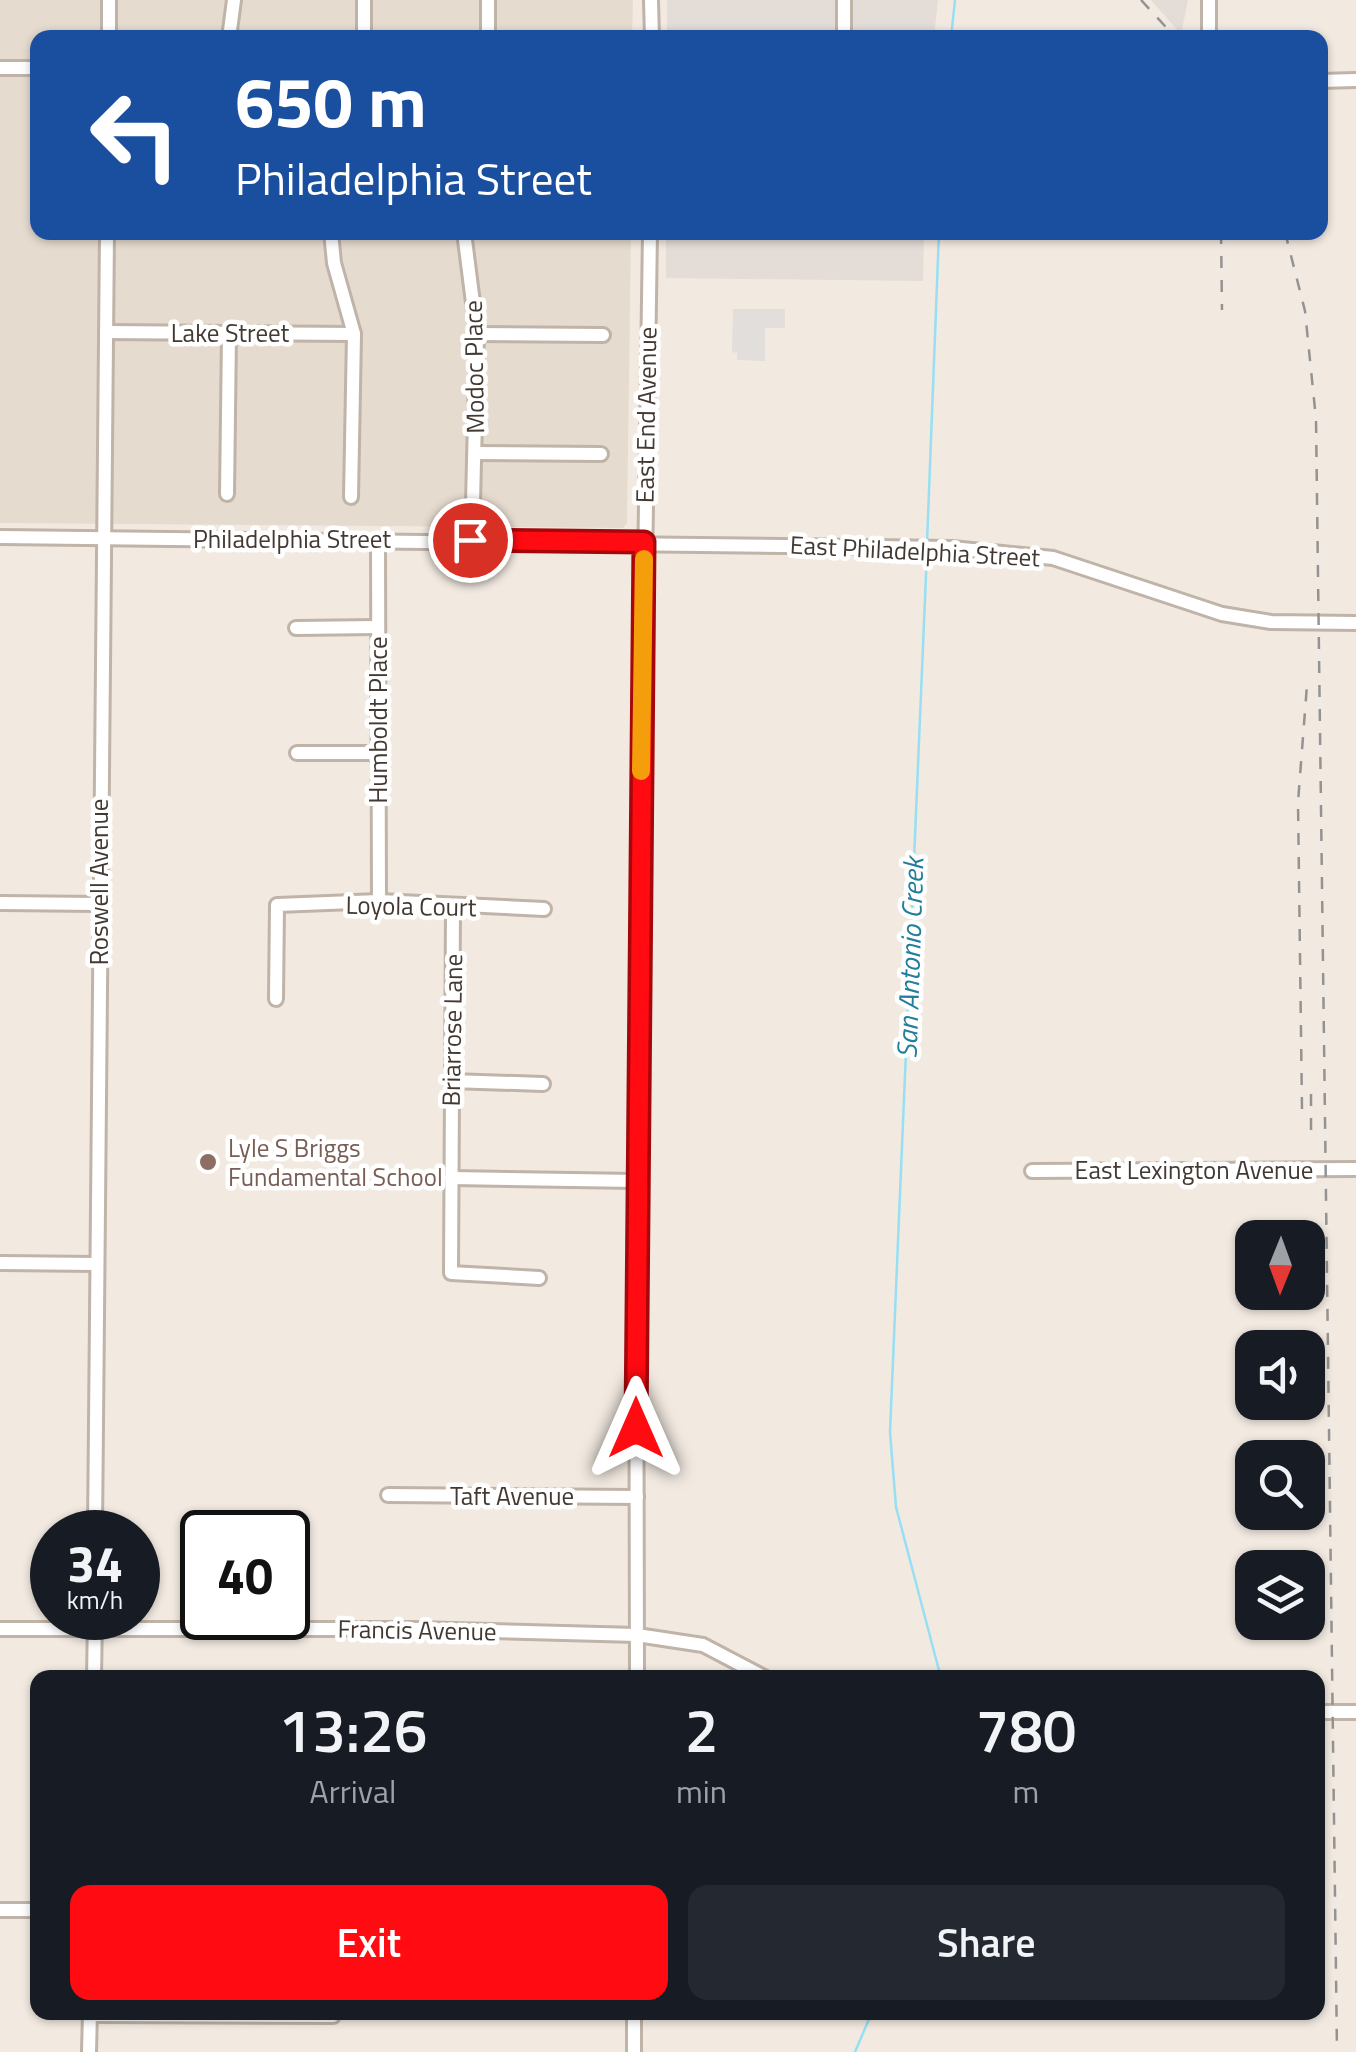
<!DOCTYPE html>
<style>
:root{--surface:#171b24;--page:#242831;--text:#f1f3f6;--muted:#9ea1a6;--accent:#ff0b11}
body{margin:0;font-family:"Titillium Web",sans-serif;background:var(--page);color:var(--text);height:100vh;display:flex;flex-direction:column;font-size:38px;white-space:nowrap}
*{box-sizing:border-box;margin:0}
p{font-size:32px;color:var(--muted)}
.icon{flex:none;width:55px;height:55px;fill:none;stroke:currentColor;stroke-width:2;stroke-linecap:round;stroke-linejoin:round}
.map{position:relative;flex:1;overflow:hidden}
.side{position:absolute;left:30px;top:1670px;width:1295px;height:350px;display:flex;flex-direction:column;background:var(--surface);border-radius:20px;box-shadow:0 2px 8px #0004}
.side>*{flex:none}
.banner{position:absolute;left:30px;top:30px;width:1298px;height:210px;border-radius:20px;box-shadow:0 2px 8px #0004;background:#1a4fa0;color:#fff;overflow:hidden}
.needle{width:65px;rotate:181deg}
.buttons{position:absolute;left:1235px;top:1220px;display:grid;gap:20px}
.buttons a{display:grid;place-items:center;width:90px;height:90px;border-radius:20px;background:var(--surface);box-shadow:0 2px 8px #0004;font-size:50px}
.speed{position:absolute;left:30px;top:1510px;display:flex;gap:20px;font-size:50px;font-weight:700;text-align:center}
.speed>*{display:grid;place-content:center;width:130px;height:130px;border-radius:50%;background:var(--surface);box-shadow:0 2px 8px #0004;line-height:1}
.speed small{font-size:25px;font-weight:400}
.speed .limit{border:5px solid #111;border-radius:15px;background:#fff;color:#111}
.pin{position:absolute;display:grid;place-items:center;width:85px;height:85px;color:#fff;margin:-42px;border:5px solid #fff;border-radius:50%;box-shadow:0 2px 10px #0007}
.me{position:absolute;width:110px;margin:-55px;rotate:0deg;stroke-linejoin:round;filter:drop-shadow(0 0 8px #0008)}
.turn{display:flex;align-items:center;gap:35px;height:210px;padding:0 40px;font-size:45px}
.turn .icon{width:130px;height:130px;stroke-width:2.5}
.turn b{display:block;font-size:70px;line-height:85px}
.eta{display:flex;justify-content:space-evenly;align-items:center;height:170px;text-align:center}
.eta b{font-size:60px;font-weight:600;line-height:70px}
.action{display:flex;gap:20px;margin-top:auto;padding:20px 40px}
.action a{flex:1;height:115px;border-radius:20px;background:var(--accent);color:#fff;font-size:40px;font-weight:600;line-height:115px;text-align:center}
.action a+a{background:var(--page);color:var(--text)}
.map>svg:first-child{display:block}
.residential{fill:#e6dbcf}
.industrial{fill:#e3dcd7}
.parking{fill:#e2dedb}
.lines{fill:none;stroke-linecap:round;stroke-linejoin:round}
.stream{stroke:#98dff4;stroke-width:2.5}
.minor-casing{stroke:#c0b3a7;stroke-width:18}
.minor{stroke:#fff;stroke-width:12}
.rail{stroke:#939393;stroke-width:2.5;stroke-dasharray:12 12;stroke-linecap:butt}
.route-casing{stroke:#a6070b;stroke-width:25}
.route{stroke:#ff0b11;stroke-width:18}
.slow{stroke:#f59e0b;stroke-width:18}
.education-dot{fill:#8d6e63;stroke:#fff;stroke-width:4}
.labels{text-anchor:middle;stroke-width:9;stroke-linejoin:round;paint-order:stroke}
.street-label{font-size:25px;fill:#433932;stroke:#fff}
.education-label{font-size:25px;fill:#785e54;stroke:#fff;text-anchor:start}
.water-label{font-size:28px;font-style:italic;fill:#227e9c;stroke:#fff}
</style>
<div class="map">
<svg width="1356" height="2052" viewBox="0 0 1356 2052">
<rect width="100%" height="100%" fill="#f2eae1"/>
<!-- residential -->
<path class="residential" d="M 0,0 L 633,0 L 632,37 L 38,38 L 38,232 L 631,233 L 627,523 L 623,528 L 0,523 Z"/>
<!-- industrial -->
<g class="industrial">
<path d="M 667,0 L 938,0 L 934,37 L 667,38 Z"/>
<path d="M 1151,0 L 1188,0 L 1181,34 Z"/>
<path d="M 666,233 L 924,233 L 923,281 L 666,278 Z"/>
</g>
<!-- parking -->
<path class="parking" d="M 733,309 L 785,309 L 785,328 L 765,328 L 765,361 L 737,360 L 737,353 L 732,352 Z"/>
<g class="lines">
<!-- stream -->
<g class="stream">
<path d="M 951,38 L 955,0"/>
<path d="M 927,543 L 939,232"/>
<path d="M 927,551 L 890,1432 L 896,1507 L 941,1678"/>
<path d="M 855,2052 L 872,2012"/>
</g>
<!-- minor casing -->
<g class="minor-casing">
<g id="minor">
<path d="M 651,0 L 652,38"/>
<path d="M 109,38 L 109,0"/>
<path d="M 229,38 L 234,0"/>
<path d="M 364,38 L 364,0"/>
<path d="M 488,38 L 488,0"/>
<path d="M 844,38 L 844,0"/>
<path d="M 1209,38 L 1209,0"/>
<path d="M 0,68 L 38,68"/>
<path d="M 1320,81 L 1356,80"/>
<path d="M 331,232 L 334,263 L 354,334 L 351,497"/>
<path d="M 464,232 L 477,334 L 473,503"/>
<path d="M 106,332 L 354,334"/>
<path d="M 477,334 L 603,335"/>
<path d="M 475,453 L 601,454"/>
<path d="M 227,494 L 229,333"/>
<path d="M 0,537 L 952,548 L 1053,558 L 1222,614 L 1271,622 L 1356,623"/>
<path d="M 378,540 L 379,901"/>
<path d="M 296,628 L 378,627"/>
<path d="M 297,753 L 377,753"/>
<path d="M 0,903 L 99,904"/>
<path d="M 453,907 L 451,1273 L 539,1278"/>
<path d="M 276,999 L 277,905 L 379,901 L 544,909"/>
<path d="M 451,1081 L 543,1084"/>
<path d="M 1032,1171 L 1356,1169"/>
<path d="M 451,1178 L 636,1181"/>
<path d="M 0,1263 L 97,1264"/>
<path d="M 388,1495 L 637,1497"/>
<path d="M 95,1532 L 107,232"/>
<path d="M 0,1629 L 416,1629 L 637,1635 L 703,1645 L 766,1678"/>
<path d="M 94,1678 L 95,1618"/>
<path d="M 637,1678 L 636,1181 L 650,232"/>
<path d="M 1318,1712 L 1356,1712"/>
<path d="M 0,1910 L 38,1910"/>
<path d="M 90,2015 L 333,2016"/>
<path d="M 89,2052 L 90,2012"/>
<path d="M 634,2052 L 634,2012"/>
</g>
</g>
<!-- minor -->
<use href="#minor" class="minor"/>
<!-- rail -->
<g class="rail">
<path d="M 1141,0 L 1176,38"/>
<path d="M 1221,232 L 1222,310"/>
<path d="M 1285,232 L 1305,311 L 1316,419 L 1337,2052"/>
<path d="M 1311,1094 L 1311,1134"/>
<path d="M 1302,1109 L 1298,802 L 1307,685"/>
</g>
</g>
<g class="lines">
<!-- route casing -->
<g class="route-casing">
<path id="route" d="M 470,540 L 644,542 L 636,1428"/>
</g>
<!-- route -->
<use href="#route" class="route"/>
<!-- slow -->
<path class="slow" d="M 641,771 L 644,559"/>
</g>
<!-- markers -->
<circle class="education-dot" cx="208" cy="1162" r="10"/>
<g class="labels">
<!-- street labels -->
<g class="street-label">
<text x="230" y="342">Lake Street</text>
<text transform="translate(474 367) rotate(-91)" y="9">Modoc Place</text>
<text transform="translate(646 415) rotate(-89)" y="9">East End Avenue</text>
<text x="292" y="548">Philadelphia Street</text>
<text transform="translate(915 551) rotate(3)" y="9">East Philadelphia Street</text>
<text transform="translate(378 720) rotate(-90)" y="9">Humboldt Place</text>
<text transform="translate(99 882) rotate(-90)" y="9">Roswell Avenue</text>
<text transform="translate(411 906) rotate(1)" y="9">Loyola Court</text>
<text transform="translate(452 1030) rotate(-89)" y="9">Briarrose Lane</text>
<text x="1194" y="1179">East Lexington Avenue</text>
<text x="512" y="1505">Taft Avenue</text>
<text transform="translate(417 1630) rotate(1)" y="9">Francis Avenue</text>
</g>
<!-- education labels -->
<g class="education-label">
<text x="228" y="1157">Lyle S Briggs<tspan x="228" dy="29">Fundamental School</tspan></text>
</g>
<!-- water labels -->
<g class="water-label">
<text transform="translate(910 958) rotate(-88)" y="10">San Antonio Creek</text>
</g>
</g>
</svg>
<div class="buttons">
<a><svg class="needle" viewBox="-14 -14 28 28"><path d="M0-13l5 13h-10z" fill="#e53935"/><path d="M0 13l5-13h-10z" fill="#9ea1a6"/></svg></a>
<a><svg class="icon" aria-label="sound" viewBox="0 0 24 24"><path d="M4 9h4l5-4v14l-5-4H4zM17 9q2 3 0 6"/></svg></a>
<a><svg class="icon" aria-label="search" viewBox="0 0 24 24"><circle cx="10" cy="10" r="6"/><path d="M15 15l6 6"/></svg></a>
<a><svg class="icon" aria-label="layers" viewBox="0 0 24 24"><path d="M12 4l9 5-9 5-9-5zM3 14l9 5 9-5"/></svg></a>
</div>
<div class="speed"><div>34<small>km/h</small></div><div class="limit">40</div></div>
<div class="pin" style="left:470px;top:540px;background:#d93025"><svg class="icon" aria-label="arrive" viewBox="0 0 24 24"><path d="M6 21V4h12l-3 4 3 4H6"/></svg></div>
<svg class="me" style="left:636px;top:1428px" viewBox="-20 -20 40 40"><path d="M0-17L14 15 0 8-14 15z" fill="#ff0b11" stroke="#fff" stroke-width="4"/></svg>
<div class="banner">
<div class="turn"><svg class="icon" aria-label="left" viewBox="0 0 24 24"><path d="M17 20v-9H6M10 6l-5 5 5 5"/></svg><div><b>650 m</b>Philadelphia Street</div></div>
</div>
<section class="side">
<div class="eta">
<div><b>13:26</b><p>Arrival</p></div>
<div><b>2</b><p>min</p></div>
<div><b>780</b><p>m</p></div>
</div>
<div class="action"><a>Exit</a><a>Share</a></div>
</section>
</div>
